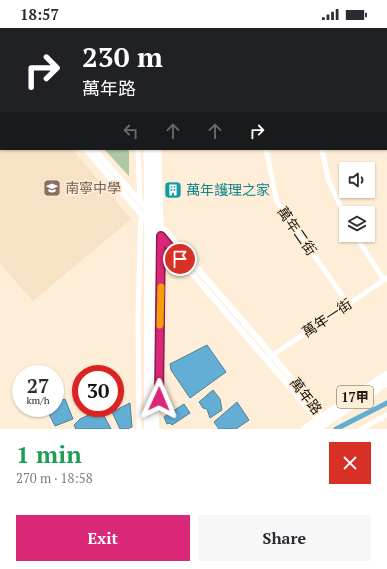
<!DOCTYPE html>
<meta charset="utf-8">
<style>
:root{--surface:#fff;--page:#f7f7f7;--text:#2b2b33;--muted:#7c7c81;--accent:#db2777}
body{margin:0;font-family:"PT Serif","Noto Sans TC",serif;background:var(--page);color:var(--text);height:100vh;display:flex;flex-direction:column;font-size:15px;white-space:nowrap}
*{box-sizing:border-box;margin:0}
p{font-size:13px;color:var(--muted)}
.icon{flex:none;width:22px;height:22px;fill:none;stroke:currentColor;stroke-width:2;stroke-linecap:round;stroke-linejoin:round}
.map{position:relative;height:401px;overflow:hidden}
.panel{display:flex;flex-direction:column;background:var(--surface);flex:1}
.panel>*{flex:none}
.top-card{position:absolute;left:0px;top:0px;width:387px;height:122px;box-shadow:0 1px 3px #0004;background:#202124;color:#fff;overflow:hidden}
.fabs{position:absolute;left:339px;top:134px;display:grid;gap:8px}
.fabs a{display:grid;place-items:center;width:36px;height:36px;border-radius:0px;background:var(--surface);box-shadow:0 1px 3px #0004;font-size:20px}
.speed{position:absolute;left:12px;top:337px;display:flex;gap:8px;font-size:20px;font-weight:700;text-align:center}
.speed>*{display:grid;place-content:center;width:52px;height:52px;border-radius:50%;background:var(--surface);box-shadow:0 1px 3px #0004;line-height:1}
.speed small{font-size:10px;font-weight:400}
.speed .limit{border:6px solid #d22;background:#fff;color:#111}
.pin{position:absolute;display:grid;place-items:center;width:34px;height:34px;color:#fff;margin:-17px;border:2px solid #fff;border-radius:50%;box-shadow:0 1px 4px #0007}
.me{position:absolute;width:44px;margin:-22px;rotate:1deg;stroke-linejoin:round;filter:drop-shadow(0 0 3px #0008)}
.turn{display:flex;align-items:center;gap:14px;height:84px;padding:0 16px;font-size:18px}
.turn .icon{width:52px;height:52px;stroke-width:2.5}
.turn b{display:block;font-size:28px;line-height:34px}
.lanes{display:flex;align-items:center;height:38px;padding:0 16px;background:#0003;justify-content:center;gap:20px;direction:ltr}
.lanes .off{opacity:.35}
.round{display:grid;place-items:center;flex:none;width:42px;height:42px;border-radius:0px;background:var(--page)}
.summary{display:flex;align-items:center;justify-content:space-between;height:68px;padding:0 16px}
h1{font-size:24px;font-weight:600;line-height:30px;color:#1e9e55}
.cta{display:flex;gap:8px;margin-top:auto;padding:8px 16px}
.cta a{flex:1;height:46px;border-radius:0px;background:var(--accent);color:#fff;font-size:16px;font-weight:600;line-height:46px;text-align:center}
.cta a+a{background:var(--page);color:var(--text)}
.status{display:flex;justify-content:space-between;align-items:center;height:28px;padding:0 20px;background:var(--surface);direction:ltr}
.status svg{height:11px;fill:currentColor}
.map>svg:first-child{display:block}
.built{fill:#f7e2c6}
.green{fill:#afc8a4}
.water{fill:#63aed5;stroke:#4e8099}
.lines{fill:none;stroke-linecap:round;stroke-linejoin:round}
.canal{stroke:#63aed5;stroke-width:5}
.minor{stroke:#fff;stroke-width:5}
.tertiary{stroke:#fff;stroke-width:6}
.primary{stroke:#fff;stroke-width:8}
.trunk{stroke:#fff;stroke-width:8}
.route-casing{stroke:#8e194d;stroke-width:10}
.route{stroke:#db2777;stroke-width:7}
.slow{stroke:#f59e0b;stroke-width:7}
.labels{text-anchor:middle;stroke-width:3.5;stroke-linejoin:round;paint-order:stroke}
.shield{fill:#ffeed7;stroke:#615749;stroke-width:1}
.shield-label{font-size:13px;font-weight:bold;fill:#1d160c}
.education-label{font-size:14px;fill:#785e54;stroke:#ffeed7;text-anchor:start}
.culture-label{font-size:14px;fill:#0d838f;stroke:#ffeed7;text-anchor:start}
.street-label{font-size:14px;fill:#1d160c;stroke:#ffeed7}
</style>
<div class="status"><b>18:57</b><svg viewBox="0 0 49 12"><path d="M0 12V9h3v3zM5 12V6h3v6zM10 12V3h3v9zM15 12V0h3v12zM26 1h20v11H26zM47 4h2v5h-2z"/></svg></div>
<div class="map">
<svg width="387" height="401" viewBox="0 0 387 401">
<rect width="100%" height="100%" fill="#ffeed7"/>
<!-- built -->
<path class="built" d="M 0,53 L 1,53 L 1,121 L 72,121 L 131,191 L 33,273 L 0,236 Z"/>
<!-- green -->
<g class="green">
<path d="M 298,0 L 387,0 L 387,43 L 386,43 L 386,1 Z"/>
<path d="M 104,121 L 129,121 L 129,148 L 127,146 Z"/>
</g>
<!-- water -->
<g class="water">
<path d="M 207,317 L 226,344 L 190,370 L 171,342 L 170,336 Z"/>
<path d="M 213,362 L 220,371 L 222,382 L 210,390 L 207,381 L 203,380 L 199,374 Z"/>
<path d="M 65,371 L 73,391 L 55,398 L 46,380 L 55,380 L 55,374 Z"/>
<path d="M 237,374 L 249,392 L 236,401 L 219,401 L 214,394 Z"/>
<path d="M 130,375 L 132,399 L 127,401 L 120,401 L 112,384 Z"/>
<path d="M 184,376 L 190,385 L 172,397 L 170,395 L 167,396 L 164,389 Z"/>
<path d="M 97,383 L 102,384 L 111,401 L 76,401 L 74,397 L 80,391 Z"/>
</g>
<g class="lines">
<!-- canal -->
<path class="canal" d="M 336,401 L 387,375"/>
<!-- minor -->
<g class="minor">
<path d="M 131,0 L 132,1"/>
<path d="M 153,0 L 153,1"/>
<path d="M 242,0 L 242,1"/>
<path d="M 298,0 L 298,1"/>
<path d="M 36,1 L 37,0"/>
<path d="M 386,42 L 387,42"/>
<path d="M 138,121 L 140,176"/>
<path d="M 159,121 L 161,198 L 159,380"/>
<path d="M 266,121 L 277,174 L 348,276"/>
<path d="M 322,121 L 328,151 L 346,190"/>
<path d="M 355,207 L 384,252"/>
<path d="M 267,331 L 387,250"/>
<path d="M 139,401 L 138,289 L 141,184"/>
<path d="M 361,401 L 387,387"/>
</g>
<!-- tertiary -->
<g class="tertiary">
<path d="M 0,11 L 1,12"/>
<path d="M 0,21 L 1,22"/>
<path d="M 86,121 L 148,194"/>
<path d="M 94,121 L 148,183"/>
<path d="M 154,190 L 272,327 L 323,390 L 323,393"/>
<path d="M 154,201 L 320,394"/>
</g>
<!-- primary -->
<g class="primary">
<path d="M 305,401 L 387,347"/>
<path d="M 316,401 L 387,354"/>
</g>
<!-- trunk -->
<g class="trunk">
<path d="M 139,0 L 139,1"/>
<path d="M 147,0 L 147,1"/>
<path d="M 147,121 L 148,142 L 148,401"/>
<path d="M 154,121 L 155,141 L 155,401"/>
</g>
</g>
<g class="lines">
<!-- route casing -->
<g class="route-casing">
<path id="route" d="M 159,371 L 161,208 L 180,231"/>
</g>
<!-- route -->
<use href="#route" class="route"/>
<!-- slow -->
<path class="slow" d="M 160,297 L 161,259"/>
</g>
<!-- icons -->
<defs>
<g id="school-square" transform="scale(0.9)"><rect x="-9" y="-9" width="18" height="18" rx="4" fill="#8d6e63" stroke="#ffeed7"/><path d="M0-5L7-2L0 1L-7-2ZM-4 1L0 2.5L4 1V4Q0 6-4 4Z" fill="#fff"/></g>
<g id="building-square" transform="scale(0.9)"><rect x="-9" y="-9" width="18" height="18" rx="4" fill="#0f9aa8" stroke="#ffeed7"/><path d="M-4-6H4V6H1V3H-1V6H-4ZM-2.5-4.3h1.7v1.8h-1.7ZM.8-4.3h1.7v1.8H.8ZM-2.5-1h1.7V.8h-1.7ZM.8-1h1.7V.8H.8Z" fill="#fff"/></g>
</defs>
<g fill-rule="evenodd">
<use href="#school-square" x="52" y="160"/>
<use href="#building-square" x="173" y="162"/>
</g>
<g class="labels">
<!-- shield labels -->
<rect class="shield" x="337" y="358" width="36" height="22" rx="3"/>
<g class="shield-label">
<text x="355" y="374">17甲</text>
</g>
<!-- education labels -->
<g class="education-label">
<text x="65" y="165">南寧中學</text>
</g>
<!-- culture labels -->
<g class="culture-label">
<text x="186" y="167">萬年護理之家</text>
</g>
<!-- street labels -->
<g class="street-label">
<text transform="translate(297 203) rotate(55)" y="5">萬年二街</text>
<text transform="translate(327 290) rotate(-34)" y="5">萬年一街</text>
<text transform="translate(306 368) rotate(52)" y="5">萬年路</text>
</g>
</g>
</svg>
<div class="fabs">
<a><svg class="icon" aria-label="sound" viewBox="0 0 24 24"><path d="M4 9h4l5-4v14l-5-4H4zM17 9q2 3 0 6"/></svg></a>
<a><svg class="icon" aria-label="layers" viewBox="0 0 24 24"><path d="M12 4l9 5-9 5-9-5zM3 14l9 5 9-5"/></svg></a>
</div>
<div class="speed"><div>27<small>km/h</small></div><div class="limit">30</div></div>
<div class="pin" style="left:180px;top:231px;background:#d93025"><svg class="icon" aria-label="arrive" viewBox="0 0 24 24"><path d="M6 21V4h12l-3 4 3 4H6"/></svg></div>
<svg class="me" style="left:159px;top:371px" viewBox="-20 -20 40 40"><path d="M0-17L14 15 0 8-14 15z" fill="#db2777" stroke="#fff" stroke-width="4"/></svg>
<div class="top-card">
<div class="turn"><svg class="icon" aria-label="right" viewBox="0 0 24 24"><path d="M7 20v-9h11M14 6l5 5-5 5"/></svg><div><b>230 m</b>萬年路</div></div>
<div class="lanes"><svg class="icon off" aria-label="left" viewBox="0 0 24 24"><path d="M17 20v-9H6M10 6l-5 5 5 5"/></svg><svg class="icon off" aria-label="ahead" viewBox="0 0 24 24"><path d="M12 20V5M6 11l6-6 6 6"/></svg><svg class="icon off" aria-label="ahead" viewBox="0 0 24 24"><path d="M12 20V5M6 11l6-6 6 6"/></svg><svg class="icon" aria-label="right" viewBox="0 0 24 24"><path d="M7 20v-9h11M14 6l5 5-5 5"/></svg></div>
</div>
</div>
<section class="panel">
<div class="summary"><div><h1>1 min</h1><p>270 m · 18:58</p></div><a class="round" style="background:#d93025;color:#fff"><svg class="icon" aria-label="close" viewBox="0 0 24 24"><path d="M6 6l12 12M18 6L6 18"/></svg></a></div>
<div class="cta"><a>Exit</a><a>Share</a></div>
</section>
